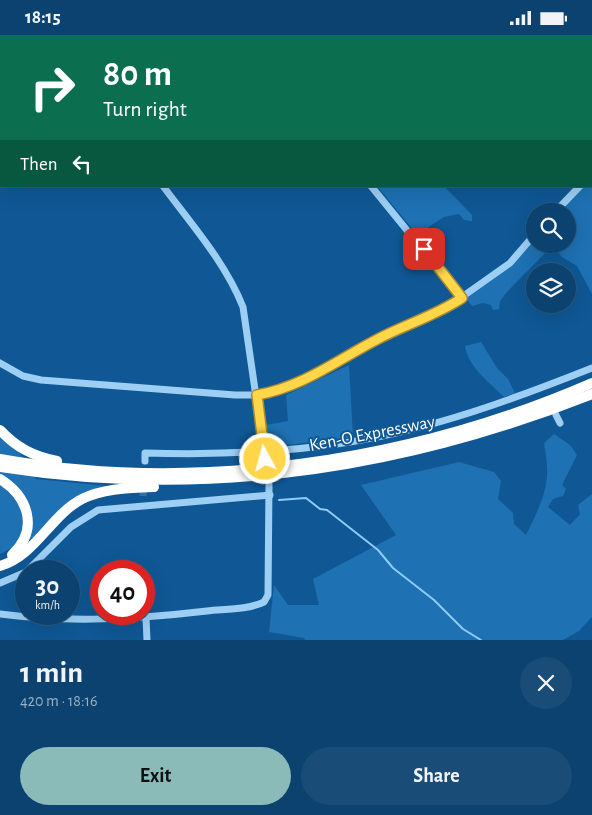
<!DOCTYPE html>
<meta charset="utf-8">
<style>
:root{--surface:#0b4270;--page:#194d78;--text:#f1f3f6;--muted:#9ab0c3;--line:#2b5b83;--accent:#8bbbb9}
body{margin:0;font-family:"Alegreya Sans",sans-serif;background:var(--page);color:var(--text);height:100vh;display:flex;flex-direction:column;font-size:19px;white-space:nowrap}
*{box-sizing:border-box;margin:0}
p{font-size:16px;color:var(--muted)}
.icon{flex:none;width:28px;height:28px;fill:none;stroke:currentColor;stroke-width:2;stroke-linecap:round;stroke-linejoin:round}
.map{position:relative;height:605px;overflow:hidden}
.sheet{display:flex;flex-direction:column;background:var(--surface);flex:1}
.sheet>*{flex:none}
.top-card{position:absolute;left:0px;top:0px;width:592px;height:152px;box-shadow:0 5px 20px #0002,0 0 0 1px var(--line);background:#0b6e4f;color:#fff;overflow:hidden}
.controls{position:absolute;left:526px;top:168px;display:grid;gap:10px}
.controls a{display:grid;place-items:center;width:50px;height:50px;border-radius:50%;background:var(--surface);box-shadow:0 5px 20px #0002,0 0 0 1px var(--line);font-size:25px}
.speed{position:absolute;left:15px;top:525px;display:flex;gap:10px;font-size:25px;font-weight:700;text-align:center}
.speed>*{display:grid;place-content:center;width:65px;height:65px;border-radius:50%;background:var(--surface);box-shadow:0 5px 20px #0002,0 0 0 1px var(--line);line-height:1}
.speed small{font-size:12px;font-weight:400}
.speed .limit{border:8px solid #d22;background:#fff;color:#111}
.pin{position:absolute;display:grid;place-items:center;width:42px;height:42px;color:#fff;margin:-21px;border-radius:10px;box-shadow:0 2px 8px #0006}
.me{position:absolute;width:55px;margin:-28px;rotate:353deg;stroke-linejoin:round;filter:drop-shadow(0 0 4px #0008)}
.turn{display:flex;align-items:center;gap:18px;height:105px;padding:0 20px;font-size:22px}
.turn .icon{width:65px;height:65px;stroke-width:2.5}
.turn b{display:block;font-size:35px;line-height:42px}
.then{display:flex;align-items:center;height:48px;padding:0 20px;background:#0003;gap:10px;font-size:19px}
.round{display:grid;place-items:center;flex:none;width:52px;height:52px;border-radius:26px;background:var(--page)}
.headline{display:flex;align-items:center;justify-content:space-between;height:85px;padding:0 20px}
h1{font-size:30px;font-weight:700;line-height:38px}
.button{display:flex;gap:10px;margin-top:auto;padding:10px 20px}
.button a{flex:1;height:58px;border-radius:30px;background:var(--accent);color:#111;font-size:20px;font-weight:700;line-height:58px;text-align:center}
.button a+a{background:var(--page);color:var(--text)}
.status{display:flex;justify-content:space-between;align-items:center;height:35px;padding:0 25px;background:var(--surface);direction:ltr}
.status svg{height:14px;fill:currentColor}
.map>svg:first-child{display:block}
.green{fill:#1e71b3}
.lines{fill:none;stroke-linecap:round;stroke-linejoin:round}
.stream{stroke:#8ecbf8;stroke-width:2}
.tertiary-tunnel{stroke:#3371a5;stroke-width:7;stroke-dasharray:7 3.5;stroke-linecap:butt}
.tertiary{stroke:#9dcef4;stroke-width:7}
.motorway{stroke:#fff;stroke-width:10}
.route-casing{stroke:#a68a30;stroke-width:12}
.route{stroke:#ffd54a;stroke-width:9}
.labels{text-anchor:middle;stroke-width:4;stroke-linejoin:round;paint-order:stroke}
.street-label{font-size:18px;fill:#fff;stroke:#0f5895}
</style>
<div class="status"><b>18:15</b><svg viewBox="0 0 49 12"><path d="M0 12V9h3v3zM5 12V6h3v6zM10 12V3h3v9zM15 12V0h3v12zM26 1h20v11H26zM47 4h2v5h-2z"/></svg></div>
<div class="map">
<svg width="592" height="605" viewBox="0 0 592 605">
<rect width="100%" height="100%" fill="#0f5895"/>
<!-- green -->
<g class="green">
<path d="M 0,0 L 100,0 L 100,1 L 1,1 L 1,45 Z"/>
<path d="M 592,142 L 592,259 L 577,231 L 562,222 L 555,213 L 548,215 L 507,257 L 500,266 L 499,274 L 493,275 L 491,270 L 483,268 L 472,271 L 465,262 L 535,203 L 535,209 L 568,209 L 568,176 L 559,176 L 583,151 L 591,151 Z"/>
<path d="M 377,151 L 444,151 L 472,180 L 472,186 L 464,185 L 459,179 L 444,182 L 427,193 L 426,201 L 424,204 L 420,203 Z"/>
<path d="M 481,307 L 497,333 L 508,344 L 515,358 L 504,362 C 490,348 468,332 465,311 Z"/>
<path d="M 349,330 L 353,402 L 271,412 L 266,390 L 288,386 L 286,360 Z"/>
<path d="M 554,399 L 570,410 L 577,420 L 562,450 L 566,454 L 563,461 L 553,464 L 548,472 L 570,490 L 580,479 L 578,470 L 592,459 L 592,582 L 579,596 L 563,605 L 305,605 L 304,603 L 269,597 L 274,550 L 288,570 L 319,570 L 313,544 L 396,500 L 361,450 L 459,427 L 494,437 L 501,446 L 498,464 L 513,478 L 514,489 L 526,500 C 536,480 549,455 547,432 C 547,424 545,416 544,408 Z"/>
<path d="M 0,403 L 20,418 L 36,444 L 106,451 L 34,502 L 0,519 Z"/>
</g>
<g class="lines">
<!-- stream -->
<g class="stream">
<path d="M 0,15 L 1,16"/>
<path d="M 279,465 L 306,463 L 320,474 L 327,475 L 378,515 L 393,533 L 434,565 L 463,594 L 481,605"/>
</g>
<!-- tertiary-tunnel -->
<path class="tertiary-tunnel" d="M 143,461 L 145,426"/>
<!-- tertiary -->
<g class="tertiary">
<path d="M 287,0 L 288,1"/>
<path d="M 0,50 L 1,51"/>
<path d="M 591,139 L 592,138"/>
<path d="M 163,151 C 192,190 225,227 243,272 L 265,424"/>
<path d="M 371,151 L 462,263"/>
<path d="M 556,176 L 580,151"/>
<path d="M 0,328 L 23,341 L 41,345 L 235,360 L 257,360 L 279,355 L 308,343 L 374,306 L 428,283 L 452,269 L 510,228 L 535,199"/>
<path d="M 556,380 L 560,388"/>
<path d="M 145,426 L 145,418 C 213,420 282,418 350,407 C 433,394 514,364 592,333"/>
<path d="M 27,536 L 71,492 L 98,475 L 270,460"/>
<path d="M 0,548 L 26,537"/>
<path d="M 0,579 C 69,588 138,584 207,576 C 225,574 247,575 264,567 L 268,560 L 269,450"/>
<path d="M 146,583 L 147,605"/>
</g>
<!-- motorway -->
<g class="motorway">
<path d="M 0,395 C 17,413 33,421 57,426"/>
<path d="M 0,424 C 196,459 410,427 592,348"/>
<path d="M 0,432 C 204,464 401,435 592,359"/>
<path d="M 0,444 C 29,462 39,495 12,520"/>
<path d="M 0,531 C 35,521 51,480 82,464 C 104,453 130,453 154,452"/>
</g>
</g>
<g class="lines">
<!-- route casing -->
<g class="route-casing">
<path id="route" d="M 265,424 L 257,360 C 302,352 336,326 376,305 C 404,290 435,281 462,263 L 424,214"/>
</g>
<!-- route -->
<use href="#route" class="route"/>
</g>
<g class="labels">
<!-- street labels -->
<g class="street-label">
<text transform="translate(372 398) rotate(-11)" y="6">Ken-O Expressway</text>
</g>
</g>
</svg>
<div class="controls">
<a><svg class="icon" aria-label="search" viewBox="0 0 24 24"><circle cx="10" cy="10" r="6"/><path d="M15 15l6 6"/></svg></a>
<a><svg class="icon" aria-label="layers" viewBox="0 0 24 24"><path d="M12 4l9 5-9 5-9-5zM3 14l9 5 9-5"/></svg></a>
</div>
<div class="speed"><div>30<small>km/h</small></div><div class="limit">40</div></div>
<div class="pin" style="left:424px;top:214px;background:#d93025"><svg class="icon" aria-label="arrive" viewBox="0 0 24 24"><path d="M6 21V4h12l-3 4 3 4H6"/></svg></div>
<svg class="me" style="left:265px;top:424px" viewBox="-20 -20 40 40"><circle r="17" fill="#ffd54a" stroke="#fff" stroke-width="3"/><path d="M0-11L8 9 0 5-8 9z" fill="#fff"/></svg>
<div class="top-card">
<div class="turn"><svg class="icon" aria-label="right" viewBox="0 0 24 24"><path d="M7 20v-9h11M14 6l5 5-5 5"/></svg><div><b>80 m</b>Turn right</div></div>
<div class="then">Then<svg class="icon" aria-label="left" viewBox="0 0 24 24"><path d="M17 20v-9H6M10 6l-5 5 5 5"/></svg></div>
</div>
</div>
<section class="sheet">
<div class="headline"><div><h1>1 min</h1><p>420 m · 18:16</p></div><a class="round"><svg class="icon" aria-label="close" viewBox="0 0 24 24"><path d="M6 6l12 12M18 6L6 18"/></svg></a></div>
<div class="button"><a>Exit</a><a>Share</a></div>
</section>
